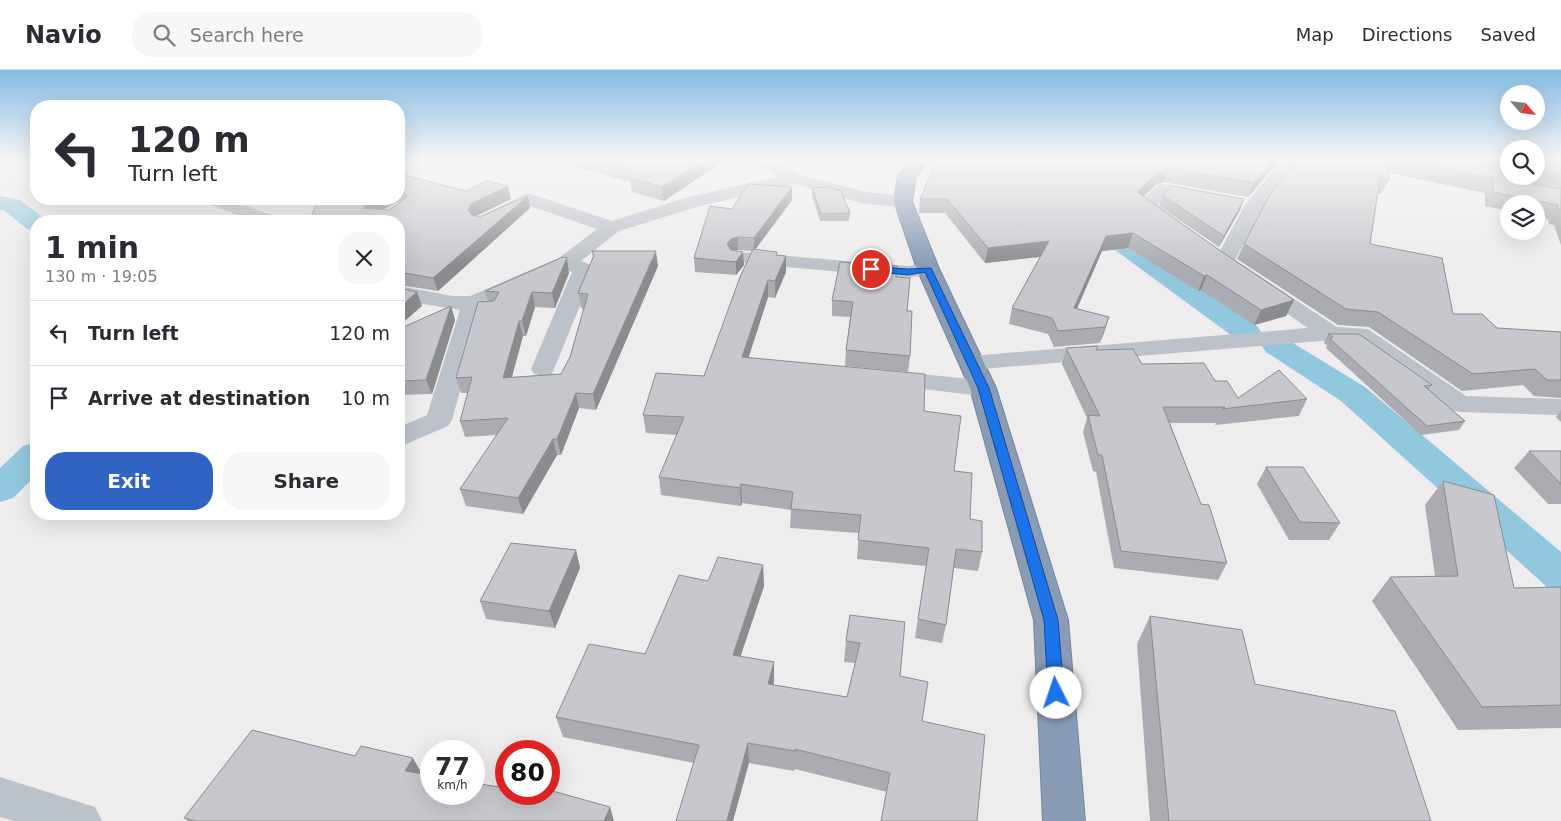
<!DOCTYPE html>
<meta charset="utf-8">
<style>
:root{--surface:#fff;--page:#f7f7f7;--text:#2b2b33;--muted:#7c7c81;--line:#e1e1e2;--accent:#2f64c5}
body{margin:0;font-family:"DejaVu Sans",sans-serif;background:var(--page);color:var(--text);height:100vh;display:flex;flex-direction:column;font-size:19px;white-space:nowrap}
*{box-sizing:border-box;margin:0}
p{font-size:16px;color:var(--muted)}
.icon{flex:none;width:28px;height:28px;fill:none;stroke:currentColor;stroke-width:2;stroke-linecap:round;stroke-linejoin:round}
.map{position:relative;flex:1;overflow:hidden}
.side{position:absolute;left:30px;top:145px;width:375px;height:305px;display:flex;flex-direction:column;background:var(--surface);border-radius:20px;box-shadow:0 5px 20px #0002}
.side>*{flex:none}
.hud{position:absolute;left:30px;top:30px;width:375px;height:105px;border-radius:20px;box-shadow:0 5px 20px #0002;background:#fff;color:var(--text);overflow:hidden}
.needle{width:32px;rotate:118deg}
.fabs{position:absolute;left:1500px;top:15px;display:grid;gap:10px}
.fabs a{display:grid;place-items:center;width:45px;height:45px;border-radius:50%;background:var(--surface);box-shadow:0 5px 20px #0002;font-size:25px}
.speed{position:absolute;left:420px;top:670px;display:flex;gap:10px;font-size:25px;font-weight:700;text-align:center}
.speed>*{display:grid;place-content:center;width:65px;height:65px;border-radius:50%;background:var(--surface);box-shadow:0 5px 20px #0002;line-height:1}
.speed small{font-size:12px;font-weight:400}
.speed .limit{border:8px solid #d22;background:#fff;color:#111}
.pin{position:absolute;display:grid;place-items:center;width:42px;height:42px;color:#fff;margin:-21px;border:2px solid #fff;border-radius:50%;box-shadow:0 1px 5px #0007}
.me{position:absolute;width:55px;margin:-28px;rotate:356deg;stroke-linejoin:round;filter:drop-shadow(0 0 4px #0008)}
.turn{display:flex;align-items:center;gap:18px;height:105px;padding:0 15px;font-size:22px}
.turn .icon{width:65px;height:65px;stroke-width:2.5}
.turn b{display:block;font-size:35px;line-height:42px}
.round{display:grid;place-items:center;flex:none;width:52px;height:52px;border-radius:20px;background:var(--page)}
.overview{display:flex;align-items:center;justify-content:space-between;height:85px;padding:0 15px}
h1{font-size:30px;font-weight:700;line-height:38px}
.action{display:flex;gap:10px;margin-top:auto;padding:10px 15px}
.action a{flex:1;height:58px;border-radius:20px;background:var(--accent);color:#fff;font-size:20px;font-weight:700;line-height:58px;text-align:center}
.action a+a{background:var(--page);color:var(--text)}
ul{padding:0;list-style:none}
li{display:flex;align-items:center;gap:15px;height:65px;padding:0 15px;border-top:1px solid var(--line)}
li div{flex:1}
li b{display:block;font-size:19px}
li em{font-style:normal}
header{display:flex;align-items:center;gap:30px;box-sizing:border-box;height:70px;padding:0 25px;background:var(--surface);border-bottom:1px solid var(--line)}
header strong{font-size:24px}
nav{display:flex;gap:28px;margin-inline-start:auto;font-size:18px}
.search{width:350px;height:45px;background:var(--page);display:flex;align-items:center;gap:12px;box-sizing:border-box;padding:0 18px;border-radius:20px;color:var(--muted);font-size:19px}
.map>svg:first-child{display:block}
.lines{fill:none;stroke-linecap:round;stroke-linejoin:round}
.canal{fill:#91c8df;fill-rule:evenodd}
.highway-casing{stroke:#7486a1;stroke-width:2}
.minor{fill:#bcc2c9;fill-rule:evenodd}
.highway{fill:#899bb5;fill-rule:evenodd}
.wall{fill:#abacb1;fill-rule:evenodd}
.shaded-wall{fill:#8b8c90}
.building{fill:#c7c8ce;stroke:#8b8c90}
.route{fill:#1a73e8;stroke:#114b97}
</style>
<header>
<strong>Navio</strong>
<div class="search"><svg class="icon" aria-label="search" viewBox="0 0 24 24"><circle cx="10" cy="10" r="6"/><path d="M15 15l6 6"/></svg>Search here</div>
<nav><a>Map</a><a>Directions</a><a>Saved</a></nav>
</header>
<div class="map">
<svg width="1561" height="751" viewBox="0 0 1561 751">
<rect width="100%" height="100%" fill="#eeecec"/>
<g class="lines">
<!-- canal -->
<g class="canal">
<path d="M 0,126 L 20,130 L 47,151 L 36,151 L 36,161 L 27,159 L 5,141 L 0,140 Z"/>
<path d="M 1090,143 L 1099,145 L 1257,256 L 1261,262 L 1257,268 L 1246,271 L 1235,268 L 1081,155 L 1078,150 L 1081,145 Z"/>
<path d="M 1277,267 L 1288,270 L 1365,317 L 1561,482 L 1561,522 L 1547,517 L 1341,331 L 1266,282 L 1262,276 L 1266,270 Z"/>
<path d="M 36,372 L 36,405 L 13,428 L 0,432 L 0,398 L 23,376 Z"/>
</g>
<!-- highway casing -->
<g class="highway-casing">
<path id="highway" d="M 911,90 L 929,90 L 916,107 L 912,131 L 939,199 L 996,318 L 1068,550 L 1085,751 L 1043,751 L 1034,550 L 970,318 L 917,199 L 894,131 L 898,106 Z"/>
</g>
<!-- minor -->
<g class="minor">
<path d="M 750,90 L 772,90 L 801,105 L 866,122 L 910,127 L 912,131 L 910,135 L 903,137 L 865,134 L 795,114 L 700,136 L 619,161 L 581,191 L 591,195 L 595,199 L 552,304 L 543,306 L 534,304 L 531,299 L 572,202 L 566,200 L 483,237 L 452,350 L 448,356 L 399,377 L 399,357 L 427,345 L 460,240 L 399,230 L 399,216 L 453,226 L 470,226 L 559,188 L 597,159 L 530,136 L 503,150 L 489,150 L 486,146 L 489,142 L 528,123 L 612,151 L 688,127 L 778,107 Z"/>
<path d="M 1282,90 L 1300,90 L 1263,137 L 1235,190 L 1337,257 L 1368,259 L 1466,326 L 1561,329 L 1561,345 L 1460,342 L 1451,340 L 1355,271 L 1321,271 L 971,300 L 962,298 L 959,293 L 962,288 L 971,286 L 1308,258 L 1217,196 L 1214,192 L 1245,135 Z"/>
<path d="M 1164,114 L 1211,122 L 1213,126 L 1211,130 L 1204,132 L 1168,125 L 1156,136 L 1177,152 L 1174,156 L 1160,156 L 1135,136 L 1158,115 Z"/>
<path d="M 205,129 L 230,129 L 275,147 L 278,151 L 252,151 L 207,133 Z"/>
<path d="M 739,182 L 908,196 L 928,193 L 935,195 L 939,199 L 935,203 L 908,208 L 732,192 L 729,188 L 732,184 Z"/>
<path d="M 887,301 L 983,310 L 992,312 L 996,318 L 992,324 L 983,326 L 878,314 L 874,309 L 878,304 Z"/>
<path d="M 0,707 L 95,737 L 102,751 L 14,751 L 0,747 Z"/>
</g>
<!-- highway -->
<use href="#highway" class="highway"/>
</g>
<!-- wall -->
<g class="wall">
<path d="M 554,90 L 725,90 L 664,131 L 632,122 L 630,112 Z"/>
<path d="M 1280,90 L 1248,127 L 1164,112 L 1157,114 L 1144,126 L 1222,182 L 1294,230 L 1286,246 L 1254,255 L 1201,220 L 1198,221 L 1128,178 L 1102,181 L 1077,239 L 1109,247 L 1100,273 L 1054,277 L 1048,264 L 1009,254 L 1012,238 L 1040,187 L 985,193 L 945,143 L 919,143 L 920,129 L 947,94 Z"/>
<path d="M 1297,90 L 1509,90 L 1509,106 L 1536,106 L 1536,90 L 1561,90 L 1561,175 L 1554,155 L 1549,154 L 1548,149 L 1536,147 L 1536,134 L 1509,134 L 1509,141 L 1485,136 L 1485,123 L 1389,103 L 1389,110 L 1381,124 L 1378,123 L 1370,174 L 1453,244 L 1497,258 L 1561,262 L 1561,328 L 1534,326 L 1523,315 L 1462,321 L 1369,257 L 1338,255 L 1237,189 L 1244,174 ZM 1486,92 L 1489,93 L 1504,106 L 1499,104 Z"/>
<path d="M 399,97 L 406,105 L 466,121 L 511,129 L 476,146 L 479,147 L 528,126 L 530,138 L 438,221 L 399,215 L 399,151 L 317,134 L 296,129 L 399,129 ZM 399,131 L 400,132 L 389,140 L 383,140 Z"/>
<path d="M 812,118 L 850,143 L 849,151 L 820,151 L 812,126 Z"/>
<path d="M 1162,125 L 1244,129 L 1240,140 L 1219,177 L 1159,136 Z"/>
<path d="M 792,130 L 755,180 L 777,182 L 777,185 L 786,186 L 786,202 L 775,228 L 768,227 L 748,288 L 924,341 L 954,401 L 970,449 L 982,482 L 978,501 L 954,498 L 946,555 L 942,573 L 915,568 L 926,496 L 857,489 L 859,463 L 790,458 L 791,440 L 742,433 L 741,436 L 661,425 L 659,407 L 677,365 L 646,363 L 643,345 L 704,306 L 753,181 L 738,180 L 736,181 L 743,182 L 744,195 L 736,205 L 695,202 L 694,188 L 732,139 Z"/>
<path d="M 592,181 L 658,196 L 596,340 L 579,338 L 561,385 L 557,385 L 523,444 L 466,436 L 460,419 L 497,365 L 465,367 L 460,351 L 468,323 L 461,323 L 456,308 L 488,231 L 485,221 L 569,203 L 555,238 L 535,237 L 526,266 L 523,266 L 512,307 L 561,304 L 570,287 L 584,239 L 581,238 L 578,223 L 593,188 Z"/>
<path d="M 896,207 L 907,241 L 910,286 L 908,302 L 845,296 L 846,280 L 850,247 L 832,246 L 832,230 Z"/>
<path d="M 451,236 L 455,250 L 432,324 L 399,325 L 399,259 Z"/>
<path d="M 1328,264 L 1432,315 L 1428,320 L 1465,351 L 1459,360 L 1421,365 L 1326,278 L 1327,275 L 1324,273 Z"/>
<path d="M 1066,278 L 1096,280 L 1142,294 L 1215,311 L 1238,328 L 1307,329 L 1299,346 L 1215,355 L 1216,353 L 1170,353 L 1201,434 L 1227,493 L 1218,510 L 1114,498 L 1096,402 L 1093,401 L 1083,362 L 1087,348 L 1062,294 Z"/>
<path d="M 1561,340 L 1561,352 L 1556,347 Z"/>
<path d="M 1529,381 L 1561,381 L 1561,434 L 1548,434 L 1514,398 Z"/>
<path d="M 1266,397 L 1340,453 L 1329,470 L 1289,470 L 1257,414 Z"/>
<path d="M 1443,411 L 1514,518 L 1561,517 L 1561,658 L 1458,660 L 1372,531 L 1390,507 L 1435,506 L 1425,435 Z"/>
<path d="M 161,444 L 174,444 L 162,445 Z"/>
<path d="M 576,480 L 580,498 L 555,558 L 486,549 L 480,531 Z"/>
<path d="M 763,495 L 764,516 L 740,587 L 774,592 L 773,615 L 847,627 L 855,593 L 844,592 L 846,571 L 850,545 L 900,606 L 928,612 L 887,722 L 795,699 L 794,701 L 749,693 L 694,693 L 563,667 L 556,647 L 645,584 L 708,511 Z"/>
<path d="M 1150,546 L 1255,614 L 1431,751 L 1150,751 L 1137,574 Z"/>
<path d="M 422,704 L 614,751 L 188,751 L 184,748 Z"/>
</g>
<!-- shaded-wall -->
<g class="shaded-wall">
<path d="M 704,90 L 725,90 L 664,131 L 662,117 Z"/>
<path d="M 1274,90 L 1280,90 L 1248,127 L 1254,113 Z"/>
<path d="M 404,98 L 407,110 L 399,115 L 399,100 Z"/>
<path d="M 1168,98 L 1164,112 L 1157,114 L 1133,136 L 1137,122 L 1161,100 Z"/>
<path d="M 508,116 L 511,129 L 474,147 L 468,140 L 471,134 Z"/>
<path d="M 792,117 L 792,130 L 754,181 L 754,168 Z"/>
<path d="M 528,126 L 530,138 L 438,221 L 433,208 Z"/>
<path d="M 374,129 L 398,129 L 399,131 L 371,145 L 363,138 L 367,133 Z"/>
<path d="M 1244,129 L 1240,140 L 1219,177 L 1224,166 Z"/>
<path d="M 1133,163 L 1128,178 L 1102,181 L 1070,254 L 1074,238 L 1106,166 Z"/>
<path d="M 738,167 L 738,180 L 731,182 L 727,174 L 731,169 Z"/>
<path d="M 1049,171 L 1045,186 L 985,193 L 988,178 Z"/>
<path d="M 656,181 L 658,196 L 596,340 L 593,324 Z"/>
<path d="M 743,182 L 744,195 L 736,205 L 736,192 Z"/>
<path d="M 786,186 L 786,202 L 775,228 L 775,211 Z"/>
<path d="M 567,188 L 569,203 L 555,238 L 552,223 Z"/>
<path d="M 1207,205 L 1201,220 L 1198,221 L 1204,206 Z"/>
<path d="M 768,210 L 768,227 L 743,305 L 742,287 Z"/>
<path d="M 417,222 L 422,236 L 399,256 L 399,238 Z"/>
<path d="M 532,222 L 535,237 L 526,266 L 522,251 Z"/>
<path d="M 1294,230 L 1286,246 L 1254,255 L 1261,240 Z"/>
<path d="M 451,236 L 455,250 L 432,324 L 426,310 Z"/>
<path d="M 1109,247 L 1104,263 L 1100,273 L 1105,257 Z"/>
<path d="M 519,251 L 523,266 L 507,324 L 503,308 Z"/>
<path d="M 576,323 L 579,338 L 561,385 L 557,369 Z"/>
<path d="M 553,369 L 557,385 L 523,444 L 518,428 Z"/>
<path d="M 741,414 L 742,433 L 741,436 L 740,418 Z"/>
<path d="M 576,480 L 580,498 L 555,558 L 549,541 Z"/>
<path d="M 763,495 L 764,516 L 734,606 L 733,585 Z"/>
<path d="M 774,592 L 774,612 L 769,634 L 768,614 Z"/>
<path d="M 748,673 L 749,693 L 733,751 L 727,751 Z"/>
<path d="M 413,688 L 422,704 L 405,701 Z"/>
<path d="M 610,737 L 614,751 L 604,751 Z"/>
</g>
<!-- building -->
<g class="building">
<path d="M 598,90 L 704,90 L 662,117 L 630,108 L 632,100 Z"/>
<path d="M 953,90 L 1274,90 L 1254,113 L 1168,98 L 1161,100 L 1137,122 L 1222,182 L 1294,230 L 1261,240 L 1207,205 L 1204,206 L 1133,163 L 1106,166 L 1074,238 L 1109,247 L 1105,257 L 1058,261 L 1052,248 L 1012,238 L 1049,171 L 988,178 L 947,129 L 920,129 L 936,92 L 947,94 Z"/>
<path d="M 1297,90 L 1389,90 L 1389,110 L 1380,108 L 1370,174 L 1442,188 L 1453,244 L 1482,244 L 1497,258 L 1561,262 L 1561,310 L 1547,310 L 1535,299 L 1473,304 L 1378,242 L 1346,239 L 1244,174 L 1270,124 Z"/>
<path d="M 1398,90 L 1480,90 L 1484,91 L 1499,104 L 1515,111 L 1561,119 L 1561,140 L 1558,140 L 1558,135 L 1493,122 L 1493,109 Z"/>
<path d="M 1536,90 L 1561,90 L 1561,104 L 1536,100 Z"/>
<path d="M 399,97 L 404,98 L 399,100 Z"/>
<path d="M 399,104 L 466,121 L 486,111 L 508,116 L 471,134 L 468,140 L 472,145 L 479,147 L 528,126 L 433,208 L 399,202 L 399,151 L 309,151 L 319,129 L 374,129 L 367,133 L 363,138 L 389,140 L 407,127 L 404,121 L 399,120 Z"/>
<path d="M 748,114 L 792,117 L 754,168 L 738,167 L 731,169 L 727,174 L 731,180 L 743,182 L 736,192 L 694,188 L 710,136 L 732,139 Z"/>
<path d="M 1172,116 L 1244,129 L 1224,166 L 1162,125 Z"/>
<path d="M 827,117 L 841,121 L 850,143 L 821,144 L 812,118 Z"/>
<path d="M 753,179 L 777,182 L 776,185 L 786,186 L 775,211 L 768,210 L 742,287 L 925,304 L 924,341 L 961,346 L 954,401 L 972,403 L 970,449 L 982,451 L 982,482 L 956,479 L 946,555 L 918,549 L 929,478 L 858,470 L 861,445 L 791,439 L 793,422 L 741,414 L 740,418 L 659,407 L 684,347 L 643,345 L 656,303 L 704,306 L 740,207 Z"/>
<path d="M 592,181 L 656,181 L 593,324 L 576,323 L 557,369 L 553,369 L 518,428 L 460,419 L 508,348 L 460,351 L 472,307 L 456,308 L 478,232 L 494,231 L 499,222 L 485,221 L 563,187 L 567,188 L 552,223 L 532,222 L 522,251 L 519,251 L 503,308 L 561,304 L 570,287 L 588,224 L 578,223 L 594,185 Z"/>
<path d="M 840,192 L 897,196 L 896,207 L 910,208 L 907,241 L 912,241 L 910,286 L 846,280 L 853,232 L 832,230 Z"/>
<path d="M 399,218 L 417,222 L 399,238 Z"/>
<path d="M 451,236 L 426,310 L 399,311 L 399,259 Z"/>
<path d="M 1328,264 L 1359,264 L 1432,315 L 1424,316 L 1465,351 L 1427,356 L 1330,269 L 1333,267 Z"/>
<path d="M 1098,276 L 1096,280 L 1133,279 L 1142,294 L 1204,293 L 1215,311 L 1227,311 L 1238,328 L 1279,300 L 1307,329 L 1222,339 L 1225,337 L 1163,337 L 1201,434 L 1209,435 L 1227,493 L 1121,481 L 1102,385 L 1098,385 L 1088,345 L 1100,346 L 1066,278 Z"/>
<path d="M 1529,381 L 1561,381 L 1561,414 Z"/>
<path d="M 1266,397 L 1303,397 L 1340,453 L 1300,452 Z"/>
<path d="M 1443,411 L 1494,425 L 1514,518 L 1561,517 L 1561,635 L 1482,637 L 1390,507 L 1458,506 Z"/>
<path d="M 511,473 L 576,480 L 549,541 L 480,531 Z"/>
<path d="M 718,487 L 763,495 L 733,585 L 774,592 L 768,614 L 847,627 L 860,573 L 846,571 L 850,545 L 905,552 L 900,606 L 928,612 L 922,651 L 985,665 L 977,751 L 881,751 L 890,703 L 795,679 L 795,681 L 748,673 L 727,750 L 730,751 L 676,751 L 699,675 L 556,647 L 589,574 L 645,584 L 679,505 L 708,511 Z"/>
<path d="M 1150,546 L 1242,560 L 1255,614 L 1395,641 L 1431,751 L 1169,751 Z"/>
<path d="M 252,660 L 355,686 L 361,676 L 413,688 L 405,701 L 431,705 L 431,724 L 474,724 L 474,713 L 506,718 L 506,724 L 549,724 L 549,720 L 610,737 L 604,751 L 196,751 L 184,748 Z"/>
</g>
<!-- sky -->
<linearGradient id="sky" x2="0" y2="1"><stop stop-color="#85bce4"/><stop offset="0.46" stop-color="#f7f6f6"/><stop offset="1" stop-color="#f7f6f6" stop-opacity="0"/></linearGradient>
<rect width="1561" height="195" fill="url(#sky)"/>
<!-- route -->
<path class="route" d="M 871,196 L 908,199 L 931,198 L 989,318 L 1058,550 L 1064,623 L 1061,628 L 1056,630 L 1051,628 L 1048,623 L 1044,550 L 978,318 L 925,202 L 908,205 L 868,201 L 868,197 Z"/>
</svg>
<div class="fabs">
<a><svg class="needle" viewBox="-14 -14 28 28"><path d="M0-13l5 13h-10z" fill="#e53935"/><path d="M0 13l5-13h-10z" fill="#7c7c81"/></svg></a>
<a><svg class="icon" aria-label="search" viewBox="0 0 24 24"><circle cx="10" cy="10" r="6"/><path d="M15 15l6 6"/></svg></a>
<a><svg class="icon" aria-label="layers" viewBox="0 0 24 24"><path d="M12 4l9 5-9 5-9-5zM3 14l9 5 9-5"/></svg></a>
</div>
<div class="speed"><div>77<small>km/h</small></div><div class="limit">80</div></div>
<div class="pin" style="left:871px;top:199px;background:#d93025"><svg class="icon" aria-label="arrive" viewBox="0 0 24 24"><path d="M6 21V4h12l-3 4 3 4H6"/></svg></div>
<svg class="me" style="left:1056px;top:623px" viewBox="-20 -20 40 40"><circle r="19" fill="#fff"/><path d="M0-13L10 11 0 6-10 11z" fill="#1a73e8"/></svg>
<div class="hud">
<div class="turn"><svg class="icon" aria-label="left" viewBox="0 0 24 24"><path d="M17 20v-9H6M10 6l-5 5 5 5"/></svg><div><b>120 m</b>Turn left</div></div>
</div>
<section class="side">
<div class="overview"><div><h1>1 min</h1><p>130 m · 19:05</p></div><a class="round"><svg class="icon" aria-label="close" viewBox="0 0 24 24"><path d="M6 6l12 12M18 6L6 18"/></svg></a></div>
<ul>
<li><svg class="icon" aria-label="left" viewBox="0 0 24 24"><path d="M17 20v-9H6M10 6l-5 5 5 5"/></svg><div><b>Turn left</b></div><em>120 m</em></li>
<li><svg class="icon" aria-label="arrive" viewBox="0 0 24 24"><path d="M6 21V4h12l-3 4 3 4H6"/></svg><div><b>Arrive at destination</b></div><em>10 m</em></li>
</ul>
<div class="action"><a>Exit</a><a>Share</a></div>
</section>
</div>
